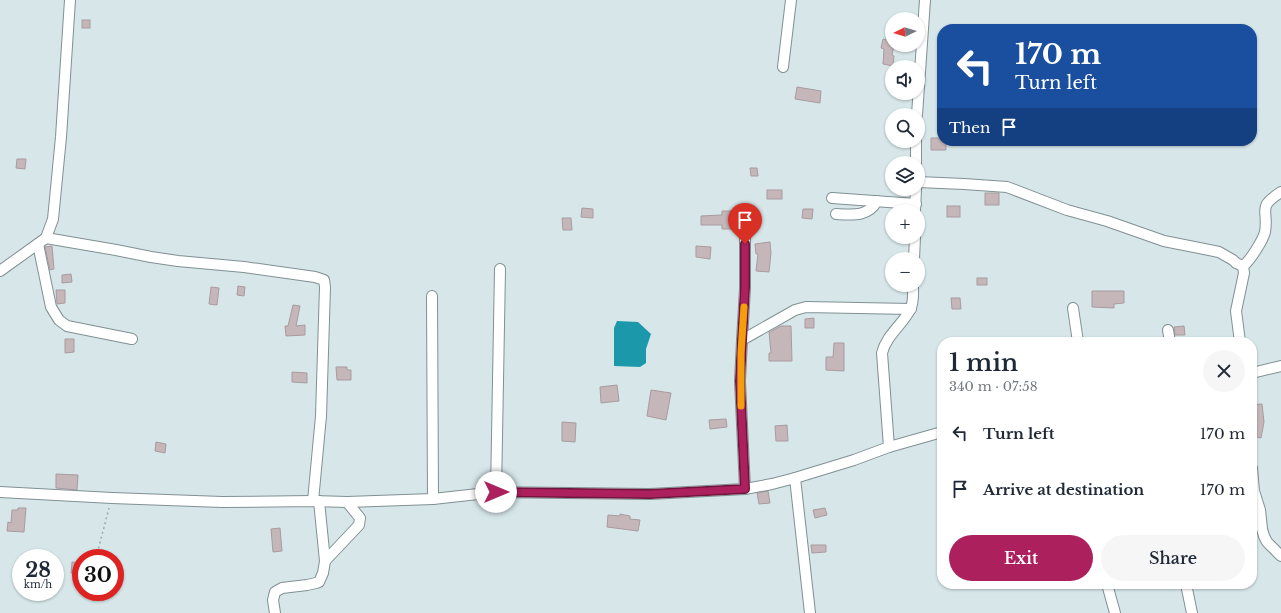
<!DOCTYPE html>
<meta charset="utf-8">
<style>
:root{--surface:#fff;--page:#f6f6f7;--text:#1f2937;--muted:#747a83;--accent:#ac205e}
body{margin:0;font-family:"Libre Baskerville",serif;background:var(--page);color:var(--text);height:100vh;display:flex;flex-direction:column;font-size:15px;white-space:nowrap}
*{box-sizing:border-box;margin:0}
p{font-size:13px;color:var(--muted)}
.icon{flex:none;width:22px;height:22px;fill:none;stroke:currentColor;stroke-width:2;stroke-linecap:round;stroke-linejoin:round}
.map{position:relative;flex:1;overflow:hidden}
.sheet{position:absolute;left:937px;top:337px;width:320px;height:252px;display:flex;flex-direction:column;background:var(--surface);border-radius:16px;box-shadow:0 1px 3px #0004}
.sheet>*{flex:none}
.top-card{position:absolute;left:937px;top:24px;width:320px;height:122px;border-radius:16px;box-shadow:0 1px 3px #0004;background:#1a4fa0;color:#fff;overflow:hidden}
.needle{width:26px;rotate:265deg}
.buttons{position:absolute;left:885px;top:12px;display:grid;gap:8px}
.buttons a{display:grid;place-items:center;width:40px;height:40px;border-radius:50%;background:var(--surface);box-shadow:0 1px 3px #0004;font-size:20px}
.speed{position:absolute;left:12px;top:549px;display:flex;gap:8px;font-size:20px;font-weight:700;text-align:center}
.speed>*{display:grid;place-content:center;width:52px;height:52px;border-radius:50%;background:var(--surface);box-shadow:0 1px 3px #0004;line-height:1}
.speed small{font-size:10px;font-weight:400}
.speed .limit{border:6px solid #d22;background:#fff;color:#111}
.pin{position:absolute;display:grid;place-items:center;width:34px;height:34px;color:#fff;margin:-41px -17px;border-radius:50% 50% 50% 0;rotate:-45deg;box-shadow:0 0 4px #0007}
.pin .icon{rotate:45deg}
.me{position:absolute;width:44px;margin:-22px;rotate:90deg;stroke-linejoin:round;filter:drop-shadow(0 0 3px #0008)}
.turn{display:flex;align-items:center;gap:14px;height:84px;padding:0 12px;font-size:18px}
.turn .icon{width:52px;height:52px;stroke-width:2.5}
.turn b{display:block;font-size:28px;line-height:34px}
.then{display:flex;align-items:center;height:38px;padding:0 12px;background:#0003;gap:8px;font-size:15px}
.round{display:grid;place-items:center;flex:none;width:42px;height:42px;border-radius:21px;background:var(--page)}
.overview{display:flex;align-items:center;justify-content:space-between;height:68px;padding:0 12px}
h1{font-size:24px;font-weight:600;line-height:30px}
.button{display:flex;gap:8px;margin-top:auto;padding:8px 12px}
.button a{flex:1;height:46px;border-radius:24px;background:var(--accent);color:#fff;font-size:16px;font-weight:600;line-height:46px;text-align:center}
.button a+a{background:var(--page);color:var(--text)}
ul{padding:0;list-style:none}
li{display:flex;align-items:center;gap:12px;height:56px;padding:0 12px}
li div{flex:1}
li b{display:block;font-size:15px}
li em{font-style:normal}
.map>svg:first-child{display:block}
.water{fill:#1b99ab}
.building{fill:#c4b6b9;stroke:#a99b9f}
.lines{fill:none;stroke-linecap:round;stroke-linejoin:round}
.minor-casing{stroke:#819093;stroke-width:12}
.path{stroke:#9eaaad;stroke-width:1.5;stroke-dasharray:2 3;stroke-linecap:butt}
.minor{stroke:#fff;stroke-width:10}
.route-casing{stroke:#70153d;stroke-width:10}
.route{stroke:#ac205e;stroke-width:7}
.slow{stroke:#f59e0b;stroke-width:7}
</style>
<div class="map">
<svg width="1281" height="613" viewBox="0 0 1281 613">
<rect width="100%" height="100%" fill="#d6e6e9"/>
<!-- water -->
<path class="water" d="M 617,321 L 638,322 L 651,334 L 646,349 L 646,363 L 640,367 L 614,366 L 614,328 Z"/>
<!-- building -->
<g class="building">
<rect x="82" y="20" width="8" height="8"/>
<path d="M 887,28 L 892,28 L 892,45 L 894,45 L 892,55 L 894,56 L 893,66 L 883,64 L 884,49 L 881,48 L 883,39 L 886,40 Z"/>
<path d="M 797,87 L 821,91 L 820,103 L 795,99 Z"/>
<path d="M 931,138 L 941,138 L 941,142 L 946,143 L 946,150 L 931,150 Z"/>
<path d="M 17,159 L 26,159 L 25,169 L 16,168 Z"/>
<path d="M 750,168 L 757,168 L 758,176 L 751,176 Z"/>
<rect x="767" y="190" width="15" height="9"/>
<rect x="985" y="193" width="14" height="12"/>
<rect x="947" y="206" width="13" height="11"/>
<path d="M 582,208 L 593,209 L 593,218 L 581,217 Z"/>
<path d="M 803,209 L 813,209 L 812,219 L 802,218 Z"/>
<path d="M 722,211 L 734,211 L 734,229 L 722,229 L 722,225 L 701,225 L 701,216 L 722,215 Z"/>
<path d="M 562,218 L 571,218 L 572,230 L 563,230 Z"/>
<path d="M 770,242 L 771,253 L 769,272 L 756,271 L 758,254 L 756,254 L 755,244 Z"/>
<path d="M 52,246 L 54,269 L 50,270 L 45,247 Z"/>
<path d="M 696,246 L 711,247 L 710,259 L 696,257 Z"/>
<path d="M 71,274 L 72,282 L 62,283 L 62,275 Z"/>
<rect x="977" y="278" width="10" height="7"/>
<path d="M 238,286 L 245,287 L 244,296 L 237,295 Z"/>
<path d="M 211,287 L 219,288 L 217,305 L 209,304 Z"/>
<path d="M 56,290 L 65,290 L 65,303 L 57,304 Z"/>
<path d="M 1092,291 L 1124,291 L 1124,303 L 1114,304 L 1114,308 L 1092,307 Z"/>
<path d="M 951,298 L 960,298 L 961,309 L 952,309 Z"/>
<path d="M 293,305 L 300,306 L 296,326 L 305,325 L 305,335 L 286,336 L 285,326 L 288,326 Z"/>
<path d="M 814,318 L 814,328 L 805,328 L 805,319 Z"/>
<path d="M 781,326 L 791,326 L 792,361 L 769,361 L 769,353 L 771,353 L 769,332 Z"/>
<path d="M 1184,326 L 1185,335 L 1175,335 L 1174,327 Z"/>
<path d="M 65,339 L 74,339 L 74,352 L 65,353 Z"/>
<path d="M 834,343 L 844,343 L 844,371 L 826,370 L 826,357 L 833,357 Z"/>
<path d="M 336,367 L 347,367 L 347,370 L 351,370 L 351,380 L 337,380 Z"/>
<path d="M 292,372 L 307,373 L 307,383 L 292,382 Z"/>
<path d="M 617,385 L 619,401 L 601,403 L 600,387 Z"/>
<path d="M 651,390 L 671,393 L 666,420 L 647,416 Z"/>
<path d="M 1262,404 L 1264,422 L 1261,438 L 1252,436 L 1254,423 L 1252,405 Z"/>
<path d="M 726,419 L 727,427 L 710,429 L 709,420 Z"/>
<path d="M 562,422 L 576,423 L 575,442 L 562,441 Z"/>
<path d="M 787,425 L 788,441 L 776,441 L 775,426 Z"/>
<path d="M 156,442 L 166,444 L 165,453 L 155,451 Z"/>
<path d="M 56,474 L 78,475 L 77,490 L 56,488 Z"/>
<path d="M 768,491 L 770,503 L 759,504 L 757,493 Z"/>
<path d="M 18,508 L 26,508 L 24,532 L 7,531 L 8,522 L 11,523 L 12,510 L 18,510 Z"/>
<path d="M 825,508 L 827,515 L 815,518 L 813,510 Z"/>
<path d="M 620,514 L 630,516 L 630,519 L 640,520 L 638,531 L 607,527 L 608,515 L 620,516 Z"/>
<path d="M 280,528 L 282,551 L 273,552 L 271,529 Z"/>
<path d="M 811,545 L 826,545 L 826,552 L 812,553 Z"/>
<path d="M 72,562 L 81,563 L 79,574 L 71,573 Z"/>
</g>
<g class="lines">
<!-- minor casing -->
<g class="minor-casing">
<g id="minor">
<path d="M 783,67 L 791,0"/>
<path d="M 917,115 L 925,0"/>
<path d="M 916,163 L 916,141"/>
<path d="M 918,182 L 964,184 L 1007,187 L 1067,210 L 1107,221 L 1164,241 L 1219,252 L 1233,260 L 1236,263 L 1243,266"/>
<path d="M 832,198 L 916,204"/>
<path d="M 915,211 L 916,189"/>
<path d="M 836,214 C 853,215 868,217 877,201"/>
<path d="M 46,238 L 116,250 L 151,257 L 178,261 L 244,267 L 315,277 L 324,280 L 325,287 L 321,416 L 313,501"/>
<path d="M 38,244 L 51,307 L 59,320 L 67,326 L 132,339"/>
<path d="M 914,259 L 915,237"/>
<path d="M 0,271 L 46,238 L 53,219 L 61,137 L 70,0"/>
<path d="M 432,296 L 433,499"/>
<path d="M 1073,308 L 1078,342"/>
<path d="M 1168,330 L 1170,342"/>
<path d="M 742,340 L 795,310 L 806,307 L 911,309"/>
<path d="M 1240,342 L 1236,311 L 1244,273 L 1243,266 C 1250,261 1263,240 1265,232 C 1269,209 1256,208 1281,192"/>
<path d="M 1252,373 L 1281,366"/>
<path d="M 889,447 L 882,353 C 886,336 902,325 910,310 C 914,303 913,293 913,285"/>
<path d="M 1252,468 L 1254,491 L 1260,510 L 1262,529 L 1264,536 L 1267,542 L 1281,556"/>
<path d="M 795,478 L 854,460 L 889,447 L 942,432"/>
<path d="M 745,489 L 740,381 L 742,340 L 745,288 L 745,215"/>
<path d="M 0,492 L 112,498 L 222,502 L 313,501 L 347,502 L 433,499 L 496,492 L 650,494 L 745,489 L 772,484 L 795,478 L 810,613"/>
<path d="M 496,492 L 500,269"/>
<path d="M 319,501 L 325,561"/>
<path d="M 1107,584 L 1115,613"/>
<path d="M 1186,584 L 1192,613"/>
<path d="M 275,613 L 273,600 L 275,592 L 282,588 L 307,585 L 316,583 L 319,582 L 323,573 L 325,561 L 359,525 L 360,518 L 347,502"/>
</g>
</g>
<!-- path -->
<path class="path" d="M 96,558 L 109,508"/>
<!-- minor -->
<use href="#minor" class="minor"/>
</g>
<g class="lines">
<!-- route casing -->
<g class="route-casing">
<path id="route" d="M 496,492 L 650,494 L 745,489 L 740,381 L 742,340 L 745,288 L 745,244"/>
</g>
<!-- route -->
<use href="#route" class="route"/>
<!-- slow -->
<path class="slow" d="M 741,406 L 741,353 L 744,307"/>
</g>
</svg>
<div class="buttons">
<a><svg class="needle" viewBox="-14 -14 28 28"><path d="M0-13l5 13h-10z" fill="#e53935"/><path d="M0 13l5-13h-10z" fill="#747a83"/></svg></a>
<a><svg class="icon" aria-label="sound" viewBox="0 0 24 24"><path d="M4 9h4l5-4v14l-5-4H4zM17 9q2 3 0 6"/></svg></a>
<a><svg class="icon" aria-label="search" viewBox="0 0 24 24"><circle cx="10" cy="10" r="6"/><path d="M15 15l6 6"/></svg></a>
<a><svg class="icon" aria-label="layers" viewBox="0 0 24 24"><path d="M12 4l9 5-9 5-9-5zM3 14l9 5 9-5"/></svg></a>
<a>+</a>
<a>−</a>
</div>
<div class="speed"><div>28<small>km/h</small></div><div class="limit">30</div></div>
<div class="pin" style="left:745px;top:244px;background:#d93025"><svg class="icon" aria-label="arrive" viewBox="0 0 24 24"><path d="M6 21V4h12l-3 4 3 4H6"/></svg></div>
<svg class="me" style="left:496px;top:492px" viewBox="-20 -20 40 40"><circle r="19" fill="#fff"/><path d="M0-13L10 11 0 6-10 11z" fill="#ac205e"/></svg>
<div class="top-card">
<div class="turn"><svg class="icon" aria-label="left" viewBox="0 0 24 24"><path d="M17 20v-9H6M10 6l-5 5 5 5"/></svg><div><b>170 m</b>Turn left</div></div>
<div class="then">Then<svg class="icon" aria-label="arrive" viewBox="0 0 24 24"><path d="M6 21V4h12l-3 4 3 4H6"/></svg></div>
</div>
<section class="sheet">
<div class="overview"><div><h1>1 min</h1><p>340 m · 07:58</p></div><a class="round"><svg class="icon" aria-label="close" viewBox="0 0 24 24"><path d="M6 6l12 12M18 6L6 18"/></svg></a></div>
<ul>
<li><svg class="icon" aria-label="left" viewBox="0 0 24 24"><path d="M17 20v-9H6M10 6l-5 5 5 5"/></svg><div><b>Turn left</b></div><em>170 m</em></li>
<li><svg class="icon" aria-label="arrive" viewBox="0 0 24 24"><path d="M6 21V4h12l-3 4 3 4H6"/></svg><div><b>Arrive at destination</b></div><em>170 m</em></li>
</ul>
<div class="button"><a>Exit</a><a>Share</a></div>
</section>
</div>
